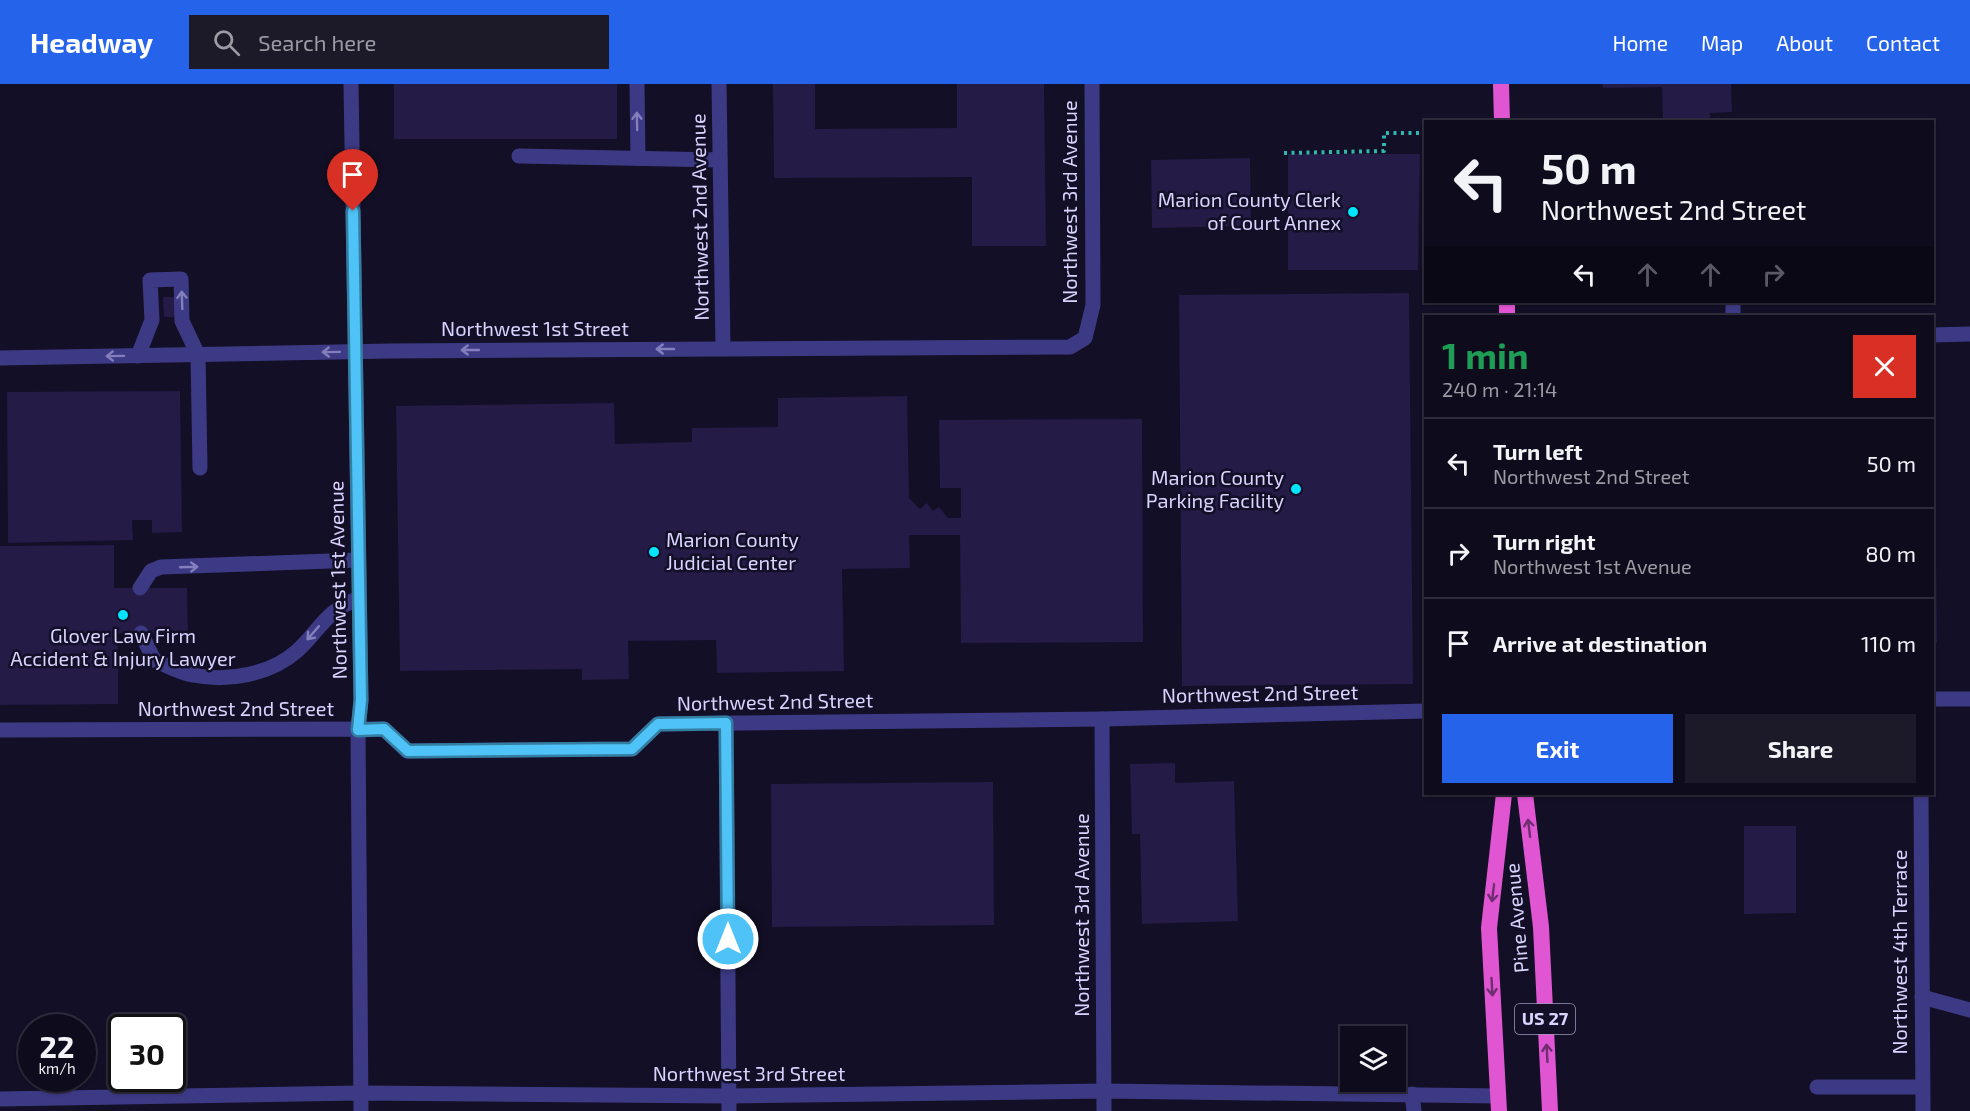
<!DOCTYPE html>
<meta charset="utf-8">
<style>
:root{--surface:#0e0b1c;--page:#1c1929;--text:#f1f3f6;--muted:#9b9ba3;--line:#2e2b3b;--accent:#2563eb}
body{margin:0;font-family:"Exo 2",sans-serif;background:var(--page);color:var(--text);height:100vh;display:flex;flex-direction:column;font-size:22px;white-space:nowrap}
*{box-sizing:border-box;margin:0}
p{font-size:20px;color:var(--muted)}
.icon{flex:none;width:33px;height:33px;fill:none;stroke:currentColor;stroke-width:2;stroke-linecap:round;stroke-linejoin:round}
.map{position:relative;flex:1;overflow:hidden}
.panel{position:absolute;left:1424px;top:231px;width:510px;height:480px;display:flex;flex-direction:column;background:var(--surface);border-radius:0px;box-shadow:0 2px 4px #0004,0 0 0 2px var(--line)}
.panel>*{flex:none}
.hud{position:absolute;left:1424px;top:36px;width:510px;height:183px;border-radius:0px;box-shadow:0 2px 4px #0004,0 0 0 2px var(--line);background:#0e0b1c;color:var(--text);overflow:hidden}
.fabs{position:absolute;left:1340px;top:942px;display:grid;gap:12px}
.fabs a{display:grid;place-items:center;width:66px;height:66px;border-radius:0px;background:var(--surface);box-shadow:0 2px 4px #0004,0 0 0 2px var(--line);font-size:30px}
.speed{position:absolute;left:18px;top:930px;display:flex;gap:12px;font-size:30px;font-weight:700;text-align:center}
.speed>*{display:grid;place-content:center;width:78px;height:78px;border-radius:50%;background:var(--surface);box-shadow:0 2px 4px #0004,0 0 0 2px var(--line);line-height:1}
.speed small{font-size:15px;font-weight:400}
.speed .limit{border:3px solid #111;border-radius:9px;background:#fff;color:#111}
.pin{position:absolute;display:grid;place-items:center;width:51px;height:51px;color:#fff;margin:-62px -26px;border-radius:50% 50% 50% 0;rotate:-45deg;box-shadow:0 0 6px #0007}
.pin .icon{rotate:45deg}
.me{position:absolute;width:66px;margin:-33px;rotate:0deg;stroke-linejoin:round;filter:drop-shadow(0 0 4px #0008)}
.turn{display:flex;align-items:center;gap:21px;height:126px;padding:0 18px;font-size:27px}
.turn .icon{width:78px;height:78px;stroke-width:2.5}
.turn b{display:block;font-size:42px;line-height:51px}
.lanes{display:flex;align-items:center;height:57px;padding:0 18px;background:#0003;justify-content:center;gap:30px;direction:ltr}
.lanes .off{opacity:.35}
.round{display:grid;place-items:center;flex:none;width:63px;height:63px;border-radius:0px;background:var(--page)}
.headline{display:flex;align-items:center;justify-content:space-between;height:102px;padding:0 18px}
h1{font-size:36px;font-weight:700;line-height:45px;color:#1e9e55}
.action{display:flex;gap:12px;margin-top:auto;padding:12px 18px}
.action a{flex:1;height:69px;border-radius:0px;background:var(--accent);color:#fff;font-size:24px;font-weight:700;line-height:69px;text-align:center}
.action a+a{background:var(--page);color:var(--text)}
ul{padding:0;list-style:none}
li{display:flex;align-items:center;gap:18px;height:90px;padding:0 18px;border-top:2px solid var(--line)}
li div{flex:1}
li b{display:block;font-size:22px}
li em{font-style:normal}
header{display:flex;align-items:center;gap:36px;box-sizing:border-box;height:84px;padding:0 30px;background:var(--accent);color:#fff}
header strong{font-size:28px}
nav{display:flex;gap:33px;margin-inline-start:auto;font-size:21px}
.search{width:420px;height:54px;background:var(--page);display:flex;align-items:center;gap:15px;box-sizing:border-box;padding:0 21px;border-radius:0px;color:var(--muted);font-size:22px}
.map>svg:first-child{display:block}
.building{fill:#241b47}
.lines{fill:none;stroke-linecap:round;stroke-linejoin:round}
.path{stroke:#2fb8b0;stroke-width:4;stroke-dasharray:3 4.5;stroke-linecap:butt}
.service{stroke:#3d3a85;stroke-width:15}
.minor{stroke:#3d3a85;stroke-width:15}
.tertiary{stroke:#3d3a85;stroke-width:15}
.trunk{stroke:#e055d1;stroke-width:16}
.oneway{stroke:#837fbc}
.oneway2{stroke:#6f2e73}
.route-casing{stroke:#337fa1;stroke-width:15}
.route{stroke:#4fc3f7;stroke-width:10}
.poi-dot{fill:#00e5ff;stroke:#130f26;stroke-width:2}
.labels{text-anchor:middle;stroke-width:5;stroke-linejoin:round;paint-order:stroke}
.shield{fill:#130f26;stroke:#9e99be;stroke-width:1.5}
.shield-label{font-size:18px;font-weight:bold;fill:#d9d4ff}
.poi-label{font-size:20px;fill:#d9d4ff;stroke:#130f26;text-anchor:end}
.street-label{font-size:20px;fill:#d9d4ff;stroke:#130f26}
</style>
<header>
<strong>Headway</strong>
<div class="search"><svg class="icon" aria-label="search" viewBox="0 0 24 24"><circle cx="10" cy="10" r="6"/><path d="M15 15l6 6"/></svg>Search here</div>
<nav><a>Home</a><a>Map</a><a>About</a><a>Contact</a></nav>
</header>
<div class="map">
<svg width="1970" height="1027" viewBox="0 0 1970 1027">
<rect width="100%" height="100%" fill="#130f26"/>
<!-- building -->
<g class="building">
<rect x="394" y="0" width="223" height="55"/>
<path d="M 773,0 L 815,0 L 815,45 L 957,44 L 957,0 L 1044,0 L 1046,162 L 972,162 L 972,93 L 774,94 Z"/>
<path d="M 1602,0 L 1731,0 L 1732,28 L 1710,29 L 1710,38 L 1663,38 L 1662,3 L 1603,4 Z"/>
<path d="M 1288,70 L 1420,70 L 1418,186 L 1288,186 Z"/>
<path d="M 1250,74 L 1251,142 L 1152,144 L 1151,76 Z"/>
<path d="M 1409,209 L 1413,600 L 1182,602 L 1179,211 Z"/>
<path d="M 163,213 L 175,213 L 175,233 L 164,233 Z"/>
<path d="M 180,307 L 182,448 L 152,449 L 152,436 L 132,436 L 133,456 L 8,459 L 7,308 Z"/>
<path d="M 907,312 L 909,414 L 920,425 L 927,419 L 933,427 L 939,423 L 948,434 L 961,434 L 961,404 L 940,404 L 939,336 L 1142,335 L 1143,558 L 961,559 L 960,451 L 909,451 L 910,484 L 842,485 L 844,587 L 717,589 L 716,556 L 628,557 L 629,595 L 582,596 L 582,585 L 400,587 L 396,322 L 614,319 L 615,360 L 692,358 L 692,344 L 778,343 L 778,314 Z"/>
<path d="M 114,461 L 114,504 L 187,504 L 188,549 L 118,549 L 118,620 L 0,621 L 0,462 Z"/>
<path d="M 1932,469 L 1936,469 L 1937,559 L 1932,559 Z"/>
<path d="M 1175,679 L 1175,699 L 1234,697 L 1238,837 L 1142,840 L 1140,750 L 1132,750 L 1130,680 Z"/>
<path d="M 993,698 L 994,841 L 772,843 L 771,700 Z"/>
<path d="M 1744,742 L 1796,742 L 1796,829 L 1744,830 Z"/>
</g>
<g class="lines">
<!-- path -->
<path class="path" d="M 1284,69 L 1384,67 L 1384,49 L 1425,49"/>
<!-- service -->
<g class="service">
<path d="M 637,0 L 638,74"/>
<path d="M 519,72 L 720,76"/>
<path d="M 1733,232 L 1733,218"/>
<path d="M 138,272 L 152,236 L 150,196 L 181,195 L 182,237 L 198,271 L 200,384"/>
<path d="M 140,504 L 151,487 L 161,483 L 358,476"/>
<path d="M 141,549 L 154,576 C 166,581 180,589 193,591 C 227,598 270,591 297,567 C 322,544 323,529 359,514"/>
<path d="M 1922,913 L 1970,926"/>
</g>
<!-- minor -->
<g class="minor">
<path d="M 351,0 L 361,616 L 358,646 L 361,1027"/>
<path d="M 719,0 L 723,264"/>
<path d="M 1932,251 L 1970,250"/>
<path d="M 0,274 L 390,267 L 1070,263 L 1085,254 L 1093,221 L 1092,0"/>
<path d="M 1932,615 L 1970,615"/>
<path d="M 1102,635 L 1104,1027"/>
<path d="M 726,639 L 729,1027"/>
<path d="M 0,646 L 384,645 L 407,667 L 632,665 L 658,640 L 1102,635 L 1425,627"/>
<path d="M 1921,710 L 1923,1027"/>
<path d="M 1817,1003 L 1922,1003"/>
<path d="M 1412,1010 L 1414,1027"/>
</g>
<!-- tertiary -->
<path class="tertiary" d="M 0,1015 L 360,1009 L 728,1012 L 1104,1007 L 1498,1012"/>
<!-- trunk -->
<g class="trunk">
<path d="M 1501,0 L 1502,38"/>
<path d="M 1507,218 L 1507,232"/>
<path d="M 1525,710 L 1541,843 L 1550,1027"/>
<path d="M 1499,1027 L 1489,844 L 1504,710"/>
</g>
</g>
<!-- one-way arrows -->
<defs><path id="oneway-shaft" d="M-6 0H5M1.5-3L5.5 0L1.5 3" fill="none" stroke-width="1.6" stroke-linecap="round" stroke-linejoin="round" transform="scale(1.5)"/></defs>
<g class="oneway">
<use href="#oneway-shaft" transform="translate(637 37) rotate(-91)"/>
<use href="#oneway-shaft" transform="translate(182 216) rotate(-92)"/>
<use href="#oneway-shaft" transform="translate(665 265) rotate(180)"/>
<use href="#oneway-shaft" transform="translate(470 266) rotate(180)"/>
<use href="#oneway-shaft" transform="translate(331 268) rotate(179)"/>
<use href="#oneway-shaft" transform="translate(115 272) rotate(179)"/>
<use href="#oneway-shaft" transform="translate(189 483) rotate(-2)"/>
<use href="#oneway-shaft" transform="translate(313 549) rotate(131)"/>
</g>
<g class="oneway2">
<use href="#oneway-shaft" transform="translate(1529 744) rotate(-97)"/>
<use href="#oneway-shaft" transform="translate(1493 809) rotate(97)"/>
<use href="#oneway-shaft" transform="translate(1492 903) rotate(87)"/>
<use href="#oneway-shaft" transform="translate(1547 969) rotate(-93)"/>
</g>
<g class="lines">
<!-- route casing -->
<g class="route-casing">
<path id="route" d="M 353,127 L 361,616 L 358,646 L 384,645 L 408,667 L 632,665 L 658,640 L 726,639 L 728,855"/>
</g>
<!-- route -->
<use href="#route" class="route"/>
</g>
<!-- markers -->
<g class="poi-dot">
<circle cx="1353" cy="128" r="6"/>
<circle cx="1296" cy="405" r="6"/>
<circle cx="654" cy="468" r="6"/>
<circle cx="123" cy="531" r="6"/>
</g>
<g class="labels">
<!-- shield labels -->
<rect class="shield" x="1515" y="920" width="60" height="30" rx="4.5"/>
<g class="shield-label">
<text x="1545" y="941">US 27</text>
</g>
<!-- poi labels -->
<g class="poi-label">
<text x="1341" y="123">Marion County Clerk<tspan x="1341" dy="23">of Court Annex</tspan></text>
<text x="1284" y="401">Marion County<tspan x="1284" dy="23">Parking Facility</tspan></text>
<text x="666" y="463" text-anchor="start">Marion County<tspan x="666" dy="23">Judicial Center</tspan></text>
<text x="123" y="559" text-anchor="middle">Glover Law Firm<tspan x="123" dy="23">Accident &amp; Injury Lawyer</tspan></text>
</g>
<!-- street labels -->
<g class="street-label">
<text transform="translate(1070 118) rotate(-90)" y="7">Northwest 3rd Avenue</text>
<text transform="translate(700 133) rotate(-91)" y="7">Northwest 2nd Avenue</text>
<text x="535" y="252">Northwest 1st Street</text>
<text transform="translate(338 496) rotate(-91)" y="7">Northwest 1st Avenue</text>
<text transform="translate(1260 610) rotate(-1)" y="7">Northwest 2nd Street</text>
<text transform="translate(775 618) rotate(-1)" y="7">Northwest 2nd Street</text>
<text x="236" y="632">Northwest 2nd Street</text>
<text transform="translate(1082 831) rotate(-90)" y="7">Northwest 3rd Avenue</text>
<text transform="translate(1517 834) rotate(-95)" y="7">Pine Avenue</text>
<text transform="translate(1900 868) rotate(-90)" y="7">Northwest 4th Terrace</text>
<text x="749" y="997">Northwest 3rd Street</text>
</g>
</g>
</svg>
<div class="fabs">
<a><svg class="icon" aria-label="layers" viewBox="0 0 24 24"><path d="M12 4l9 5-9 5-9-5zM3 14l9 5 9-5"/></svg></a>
</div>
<div class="speed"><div>22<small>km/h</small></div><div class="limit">30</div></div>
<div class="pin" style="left:353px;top:127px;background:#d93025"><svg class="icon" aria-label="arrive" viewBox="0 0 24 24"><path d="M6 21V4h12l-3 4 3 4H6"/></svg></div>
<svg class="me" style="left:728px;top:855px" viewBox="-20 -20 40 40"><circle r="17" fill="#4fc3f7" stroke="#fff" stroke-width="3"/><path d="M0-11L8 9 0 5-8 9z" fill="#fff"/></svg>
<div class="hud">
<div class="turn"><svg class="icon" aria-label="left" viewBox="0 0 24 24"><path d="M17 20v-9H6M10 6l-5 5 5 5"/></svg><div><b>50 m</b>Northwest 2nd Street</div></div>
<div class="lanes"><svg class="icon" aria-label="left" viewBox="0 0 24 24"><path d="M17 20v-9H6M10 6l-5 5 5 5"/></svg><svg class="icon off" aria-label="ahead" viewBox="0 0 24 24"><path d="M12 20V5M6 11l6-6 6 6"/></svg><svg class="icon off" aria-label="ahead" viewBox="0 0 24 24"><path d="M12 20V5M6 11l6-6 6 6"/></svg><svg class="icon off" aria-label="right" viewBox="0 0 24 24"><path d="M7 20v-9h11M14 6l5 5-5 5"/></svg></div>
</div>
<section class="panel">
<div class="headline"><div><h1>1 min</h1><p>240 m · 21:14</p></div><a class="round" style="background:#d93025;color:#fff"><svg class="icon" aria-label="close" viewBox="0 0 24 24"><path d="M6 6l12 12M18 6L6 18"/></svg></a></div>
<ul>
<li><svg class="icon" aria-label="left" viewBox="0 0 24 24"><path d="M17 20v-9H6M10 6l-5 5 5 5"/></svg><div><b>Turn left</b><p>Northwest 2nd Street</p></div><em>50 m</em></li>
<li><svg class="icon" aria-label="right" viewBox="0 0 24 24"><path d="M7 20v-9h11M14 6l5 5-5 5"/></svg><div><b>Turn right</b><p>Northwest 1st Avenue</p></div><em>80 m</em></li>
<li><svg class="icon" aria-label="arrive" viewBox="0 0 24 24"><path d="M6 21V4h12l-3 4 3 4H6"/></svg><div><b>Arrive at destination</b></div><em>110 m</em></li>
</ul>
<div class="action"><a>Exit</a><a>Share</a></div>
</section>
</div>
